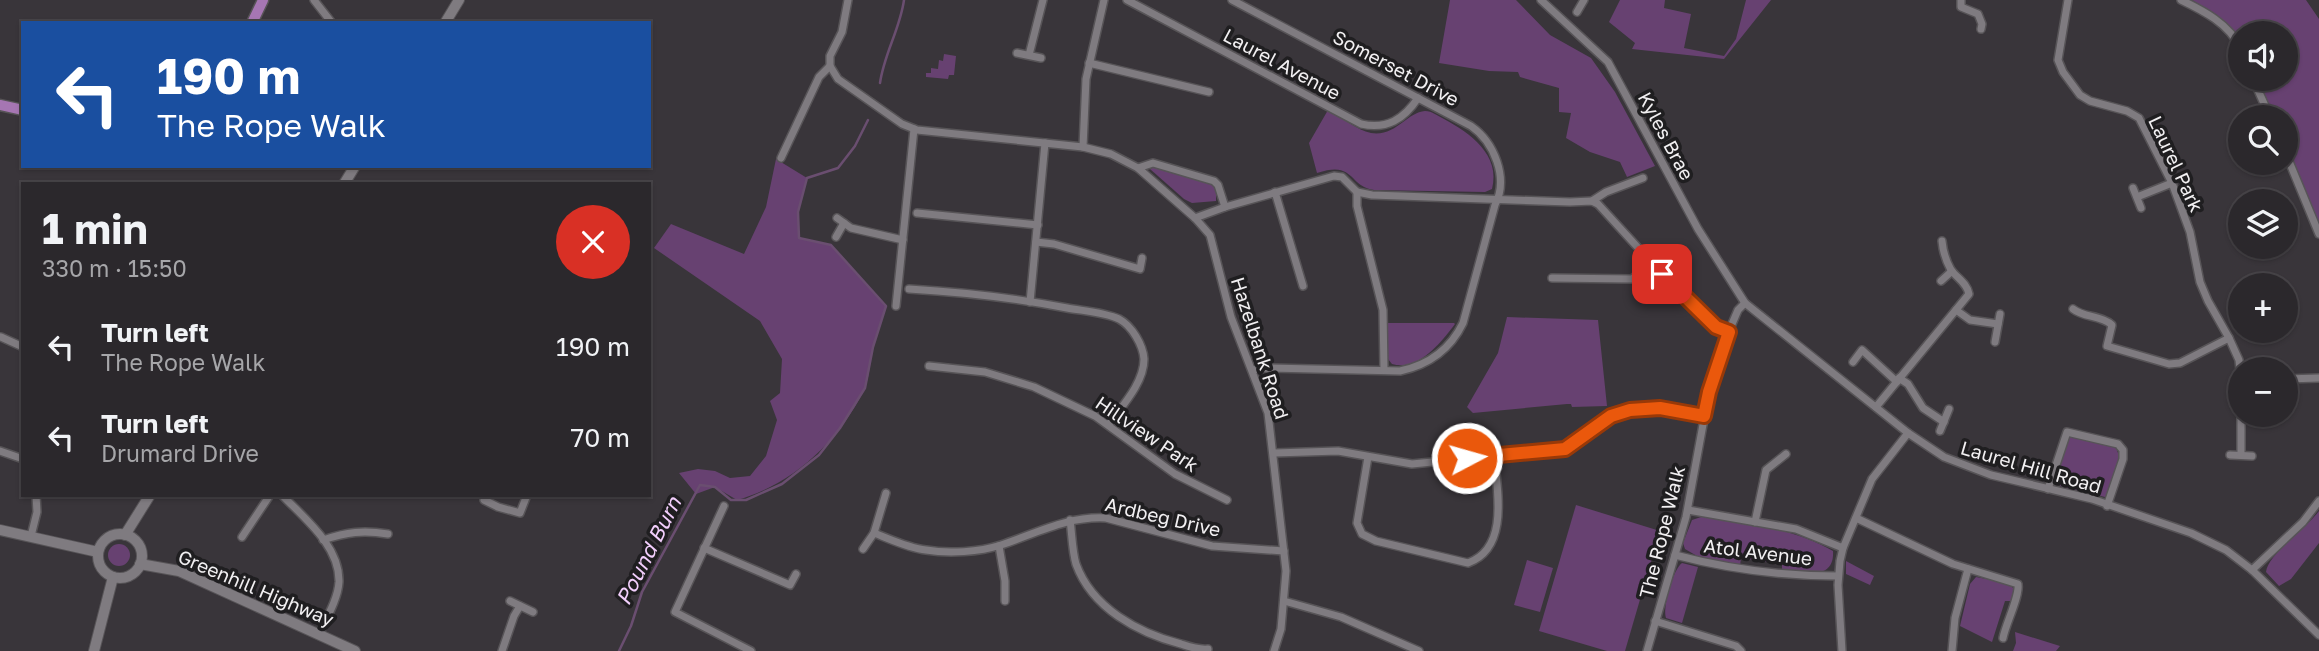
<!DOCTYPE html>
<meta charset="utf-8">
<style>
:root{--surface:#2b282c;--page:#373438;--text:#f1f3f6;--muted:#a6a6a9;--line:#474448}
body{margin:0;font-family:"Golos Text",sans-serif;background:var(--page);color:var(--text);height:100vh;display:flex;flex-direction:column;font-size:26px;white-space:nowrap}
*{box-sizing:border-box;margin:0}
p{font-size:23px;color:var(--muted)}
.icon{flex:none;width:38px;height:38px;fill:none;stroke:currentColor;stroke-width:2;stroke-linecap:round;stroke-linejoin:round}
.map{position:relative;flex:1;overflow:hidden}
.sheet{position:absolute;left:21px;top:182px;width:630px;height:315px;display:flex;flex-direction:column;background:var(--surface);border-radius:0px;box-shadow:0 2px 5px #0004,0 0 0 2px var(--line)}
.sheet>*{flex:none}
.top-card{position:absolute;left:21px;top:21px;width:630px;height:147px;border-radius:0px;box-shadow:0 2px 5px #0004,0 0 0 2px var(--line);background:#1a4fa0;color:#fff;overflow:hidden}
.controls{position:absolute;left:2228px;top:21px;display:grid;gap:14px}
.controls a{display:grid;place-items:center;width:70px;height:70px;border-radius:50%;background:var(--surface);box-shadow:0 2px 5px #0004,0 0 0 2px var(--line);font-size:35px}
.pin{position:absolute;display:grid;place-items:center;width:60px;height:60px;color:#fff;margin:-30px;border-radius:14px;box-shadow:0 4px 10px #0006}
.me{position:absolute;width:77px;margin:-38px;rotate:84deg;stroke-linejoin:round;filter:drop-shadow(0 0 5px #0008)}
.turn{display:flex;align-items:center;gap:24px;height:147px;padding:0 21px;font-size:32px}
.turn .icon{width:91px;height:91px;stroke-width:2.5}
.turn b{display:block;font-size:49px;line-height:60px}
.round{display:grid;place-items:center;flex:none;width:74px;height:74px;border-radius:37px;background:var(--page)}
.head{display:flex;align-items:center;justify-content:space-between;height:119px;padding:0 21px}
h1{font-size:42px;font-weight:700;line-height:52px}
ul{padding:0;list-style:none}
li{display:flex;align-items:center;gap:21px;height:91px;padding:0 21px}
li div{flex:1}
li b{display:block;font-size:26px}
li em{font-style:normal}
.map>svg:first-child{display:block}
.green{fill:#674171}
.lines{fill:none;stroke-linecap:round;stroke-linejoin:round}
.stream{stroke:#6a4e70;stroke-width:2.5}
.minor-casing{stroke:#575457;stroke-width:10}
.secondary-casing{stroke:#575457;stroke-width:12}
.primary-casing{stroke:#575457;stroke-width:13}
.minor{stroke:#7f7b80;stroke-width:7}
.secondary{stroke:#7f7b80;stroke-width:10}
.primary{stroke:#a676b3;stroke-width:10}
.route-casing{stroke:#983908;stroke-width:18}
.route{stroke:#ea580c;stroke-width:12}
.labels{text-anchor:middle;stroke-width:7;stroke-linejoin:round;paint-order:stroke}
.street-label{font-size:19px;fill:#f2f0f2;stroke:#1f1e20}
.water-label{font-size:21px;font-style:italic;fill:#f3cffd;stroke:#1f1e20}
</style>
<div class="map">
<svg width="2319" height="651" viewBox="0 0 2319 651">
<rect width="100%" height="100%" fill="#39353a"/>
<!-- green -->
<g class="green">
<path d="M 1450,0 L 1516,0 L 1550,35 L 1591,58 L 1615,92 L 1655,166 L 1627,177 L 1620,162 L 1590,152 L 1566,138 L 1571,113 L 1559,112 L 1559,88 L 1520,77 L 1518,72 L 1489,71 L 1439,63 Z"/>
<path d="M 1620,0 L 1665,0 L 1664,8 L 1691,14 L 1684,48 L 1724,56 L 1736,39 L 1746,0 L 1771,0 L 1724,59 L 1632,49 L 1635,43 L 1609,22 Z"/>
<path d="M 2192,0 L 2306,0 L 2319,19 L 2319,224 L 2286,143 L 2286,117 L 2274,117 L 2258,79 L 2286,79 L 2286,33 L 2240,33 L 2240,38 L 2217,15 Z"/>
<path d="M 944,54 L 956,56 L 954,75 L 949,75 L 948,79 L 926,77 L 926,73 L 931,73 L 931,68 L 938,69 L 939,60 L 943,61 Z"/>
<path d="M 1328,110 C 1341,117 1357,130 1371,133 C 1396,137 1407,112 1425,111 C 1432,111 1438,116 1444,119 C 1470,133 1501,155 1492,189 L 1485,192 L 1374,190 C 1348,186 1355,160 1317,173 L 1309,143 Z"/>
<path d="M 776,159 L 807,178 L 798,212 L 799,238 L 831,245 L 886,306 C 881,319 876,333 873,347 C 870,361 870,377 864,390 C 839,441 792,485 737,500 L 715,487 L 696,494 L 679,473 L 698,469 L 715,471 L 730,478 L 750,476 L 766,456 L 777,420 L 770,401 L 780,393 L 782,359 L 760,321 L 654,248 L 671,224 L 744,254 L 766,207 Z"/>
<path d="M 1154,167 L 1211,184 L 1216,187 L 1216,201 L 1192,203 L 1184,199 L 1150,169 Z"/>
<path d="M 1507,317 L 1598,320 L 1607,406 L 1572,407 L 1571,404 L 1567,404 L 1473,413 L 1467,407 L 1498,353 Z"/>
<path d="M 1388,323 L 1454,323 L 1455,324 C 1441,343 1417,372 1392,364 L 1388,359 Z"/>
<path d="M 2070,435 L 2116,448 L 2120,458 L 2109,493 L 2105,497 L 2062,487 L 2056,482 L 2066,439 Z"/>
<path d="M 1576,505 L 1660,531 L 1625,651 L 1607,651 L 1539,631 Z"/>
<path d="M 2319,511 L 2319,543 L 2291,579 L 2279,586 L 2266,572 C 2268,554 2307,528 2319,511 Z"/>
<path d="M 1704,516 C 1747,524 1795,528 1833,551 C 1835,582 1802,572 1782,571 L 1782,564 L 1741,558 L 1740,566 L 1697,556 L 1685,549 L 1683,543 L 1692,520 Z"/>
<circle cx="119" cy="555" r="11"/>
<path d="M 1527,560 L 1553,568 L 1540,612 L 1514,605 Z"/>
<path d="M 1846,561 L 1874,576 L 1870,585 L 1846,574 Z"/>
<path d="M 1682,563 L 1698,567 L 1682,623 L 1666,618 C 1662,608 1673,569 1682,563 Z"/>
<path d="M 1976,577 L 2008,583 L 2015,590 L 2013,601 L 2005,601 L 1992,642 L 1960,626 L 1970,584 Z"/>
<path d="M 2015,632 L 2060,646 L 2056,651 L 2013,651 L 2016,643 Z"/>
</g>
<g class="lines">
<!-- stream -->
<g class="stream">
<path d="M 880,83 C 884,54 900,29 904,0"/>
<path d="M 619,651 L 631,626 L 642,592 L 700,485 L 715,487 L 731,500 L 746,500 L 782,484 L 819,455 L 840,428 L 865,388 L 873,347 L 886,306 L 831,245 L 799,238 L 798,212 L 807,178 L 838,168 L 855,146 L 868,120"/>
</g>
<!-- minor casing -->
<g class="minor-casing">
<g id="minor">
<path d="M 314,0 L 332,23"/>
<path d="M 848,0 L 842,32 L 830,56 L 830,66 L 838,79 L 902,124 L 917,130 L 1083,147 L 1111,154 L 1138,168 L 1195,218 L 1210,235 L 1231,317 L 1268,413 L 1286,571 L 1281,629 L 1274,651"/>
<path d="M 1127,0 L 1361,124 C 1387,130 1404,119 1418,98"/>
<path d="M 1232,0 L 1471,126 C 1494,142 1509,178 1495,205 L 1463,323 C 1450,350 1428,365 1400,371 L 1266,368 L 1253,370"/>
<path d="M 1541,0 L 1608,62 L 1698,229 L 1745,303 L 1908,433 L 1944,457 L 1991,475 L 2092,499 L 2191,533 L 2226,550 L 2252,570 L 2319,635"/>
<path d="M 1961,0 L 1961,7 L 1978,14 L 1982,24 L 1981,29"/>
<path d="M 2068,0 L 2058,60 L 2063,72 L 2080,95 L 2090,101 L 2127,111 L 2139,118 L 2172,183 L 2190,232 L 2200,282 L 2208,301 L 2229,338 L 2239,360 L 2240,370"/>
<path d="M 2181,0 C 2202,10 2230,24 2240,48"/>
<path d="M 1577,12 L 1584,0"/>
<path d="M 1017,53 L 1041,58"/>
<path d="M 1029,55 L 1043,0"/>
<path d="M 1089,63 L 1209,92"/>
<path d="M 2253,79 L 2270,117"/>
<path d="M 1083,147 L 1086,79 L 1104,0"/>
<path d="M 2286,154 L 2319,234"/>
<path d="M 781,158 L 819,77 L 830,66"/>
<path d="M 1138,168 L 1153,163 L 1214,181 L 1218,185 L 1225,207"/>
<path d="M 2133,188 L 2141,208"/>
<path d="M 1275,192 L 1303,286"/>
<path d="M 1357,192 L 1372,195 L 1570,202 L 1592,201 L 1598,204 L 1652,263 L 1716,327 L 1729,333"/>
<path d="M 2137,197 L 2172,183"/>
<path d="M 1592,201 L 1606,192 L 1643,178"/>
<path d="M 917,213 L 1038,225"/>
<path d="M 837,218 L 851,228 L 903,240"/>
<path d="M 1195,218 L 1225,207 L 1334,176 L 1342,177 L 1357,192 L 1357,206 L 1383,310 L 1384,370"/>
<path d="M 836,237 L 844,223"/>
<path d="M 1036,242 L 1054,244 L 1140,269 L 1142,258"/>
<path d="M 1552,278 L 1632,279 L 1652,263"/>
<path d="M 1941,281 L 1952,271"/>
<path d="M 909,289 C 961,292 1015,298 1067,308 C 1084,311 1104,312 1119,319 C 1132,326 1143,345 1144,359 C 1144,383 1122,406 1109,424"/>
<path d="M 1030,302 L 1045,143"/>
<path d="M 896,306 L 914,129"/>
<path d="M 2073,309 C 2084,318 2101,315 2112,325 L 2107,346 L 2169,364 L 2180,363 L 2229,338"/>
<path d="M 1956,310 L 1970,320 L 1998,324"/>
<path d="M 1,337 L 23,347"/>
<path d="M 1995,342 L 2000,314"/>
<path d="M 1853,362 L 1862,350 L 1897,382"/>
<path d="M 929,366 L 985,372 L 1034,387 L 1095,416 L 1175,474 L 1227,500"/>
<path d="M 1899,378 L 1908,384 L 1923,408 L 1944,422"/>
<path d="M 2286,379 L 2319,378"/>
<path d="M 1876,407 L 1969,294 C 1967,283 1957,278 1951,270 C 1946,261 1943,252 1942,241"/>
<path d="M 1940,431 L 1949,409"/>
<path d="M 0,451 L 23,459"/>
<path d="M 1274,453 L 1338,451 L 1412,464 L 1565,449 L 1611,416 L 1630,410 L 1660,408 L 1704,416"/>
<path d="M 2230,455 L 2252,456"/>
<path d="M 2241,455 L 2241,415"/>
<path d="M 1368,457 L 1357,523 L 1362,534 L 1376,541 L 1468,563 C 1510,548 1497,489 1494,455"/>
<path d="M 2048,489 L 2067,432 L 2118,444 L 2123,450 L 2123,459 L 2107,506"/>
<path d="M 282,495 C 304,518 340,546 339,582 C 338,599 326,619 319,634"/>
<path d="M 484,500 L 498,507 L 520,513 L 527,495"/>
<path d="M 724,506 L 675,612 L 751,651"/>
<path d="M 1688,510 L 1796,529 L 1843,548"/>
<path d="M 1856,518 L 1953,564 L 2018,584 C 2020,596 2006,623 2003,638"/>
<path d="M 1070,520 C 1072,534 1072,550 1076,564 C 1092,608 1138,633 1181,644 C 1190,647 1198,650 1208,649"/>
<path d="M 1755,522 L 1766,470 L 1786,454"/>
<path d="M 874,533 C 890,539 908,548 926,550 C 949,554 979,552 1001,545 C 1037,533 1068,516 1106,518 L 1212,546 L 1284,551"/>
<path d="M 31,536 L 37,512 L 36,495"/>
<path d="M 242,537 L 270,495"/>
<path d="M 323,540 C 347,532 363,530 388,534"/>
<path d="M 999,546 L 1005,581 L 1005,601"/>
<path d="M 704,548 L 790,585 L 796,574"/>
<path d="M 863,549 L 874,533 L 886,493"/>
<path d="M 1675,555 C 1728,569 1783,576 1838,576"/>
<path d="M 2252,570 L 2303,522 L 2319,501"/>
<path d="M 510,601 L 533,612"/>
<path d="M 1284,601 L 1341,617 L 1419,651"/>
<path d="M 1655,621 L 1736,646 L 1741,651"/>
<path d="M 502,651 L 514,616 L 520,606"/>
<path d="M 1647,651 L 1686,517 L 1709,392 L 1732,324 L 1738,310 L 1745,303"/>
<path d="M 1842,651 L 1838,585 L 1840,561 L 1843,548 L 1872,479 L 1908,433"/>
<path d="M 1952,651 L 1955,618 L 1968,569"/>
</g>
</g>
<!-- secondary casing -->
<g class="secondary-casing">
<g id="secondary">
<path d="M 445,23 L 459,0"/>
<path d="M 344,184 L 355,166"/>
<path d="M 0,530 L 98,552"/>
<circle cx="120" cy="556" r="22"/>
<path d="M 125,535 L 150,495"/>
<path d="M 140,564 L 179,571 L 355,651"/>
<path d="M 94,651 L 113,577"/>
</g>
</g>
<!-- primary casing -->
<g class="primary-casing">
<g id="primary">
<path d="M 252,23 L 263,0"/>
<path d="M 0,105 L 23,110"/>
</g>
</g>
<!-- minor -->
<use href="#minor" class="minor"/>
<!-- secondary -->
<use href="#secondary" class="secondary"/>
<!-- primary -->
<use href="#primary" class="primary"/>
</g>
<g class="lines">
<!-- route casing -->
<g class="route-casing">
<path id="route" d="M 1467,458 L 1565,449 L 1611,416 L 1630,410 L 1660,408 L 1704,416 L 1709,392 L 1729,332 L 1716,327 L 1662,274"/>
</g>
<!-- route -->
<use href="#route" class="route"/>
</g>
<g class="labels">
<!-- street labels -->
<g class="street-label">
<text transform="translate(1282 64) rotate(28)" y="7">Laurel Avenue</text>
<text transform="translate(1396 68) rotate(28)" y="7">Somerset Drive</text>
<text transform="translate(1666 136) rotate(62)" y="7">Kyles Brae</text>
<text transform="translate(2176 164) rotate(65)" y="7">Laurel Park</text>
<text transform="translate(1260 348) rotate(72)" y="7">Hazelbank Road</text>
<text transform="translate(1147 434) rotate(34)" y="7">Hillview Park</text>
<text transform="translate(2031 467) rotate(16)" y="7">Laurel Hill Road</text>
<text transform="translate(1163 517) rotate(13)" y="7">Ardbeg Drive</text>
<text transform="translate(1662 532) rotate(-76)" y="7">The Rope Walk</text>
<text transform="translate(1758 552) rotate(7)" y="7">Atol Avenue</text>
<text transform="translate(256 588) rotate(23)" y="7">Greenhill Highway</text>
</g>
<!-- water labels -->
<g class="water-label">
<text transform="translate(649 551) rotate(-63)" y="7">Pound Burn</text>
</g>
</g>
</svg>
<div class="controls">
<a><svg class="icon" aria-label="sound" viewBox="0 0 24 24"><path d="M4 9h4l5-4v14l-5-4H4zM17 9q2 3 0 6"/></svg></a>
<a><svg class="icon" aria-label="search" viewBox="0 0 24 24"><circle cx="10" cy="10" r="6"/><path d="M15 15l6 6"/></svg></a>
<a><svg class="icon" aria-label="layers" viewBox="0 0 24 24"><path d="M12 4l9 5-9 5-9-5zM3 14l9 5 9-5"/></svg></a>
<a>+</a>
<a>−</a>
</div>
<div class="pin" style="left:1662px;top:274px;background:#d93025"><svg class="icon" aria-label="arrive" viewBox="0 0 24 24"><path d="M6 21V4h12l-3 4 3 4H6"/></svg></div>
<svg class="me" style="left:1467px;top:458px" viewBox="-20 -20 40 40"><circle r="17" fill="#ea580c" stroke="#fff" stroke-width="3"/><path d="M0-11L8 9 0 5-8 9z" fill="#fff"/></svg>
<div class="top-card">
<div class="turn"><svg class="icon" aria-label="left" viewBox="0 0 24 24"><path d="M17 20v-9H6M10 6l-5 5 5 5"/></svg><div><b>190 m</b>The Rope Walk</div></div>
</div>
<section class="sheet">
<div class="head"><div><h1>1 min</h1><p>330 m · 15:50</p></div><a class="round" style="background:#d93025;color:#fff"><svg class="icon" aria-label="close" viewBox="0 0 24 24"><path d="M6 6l12 12M18 6L6 18"/></svg></a></div>
<ul>
<li><svg class="icon" aria-label="left" viewBox="0 0 24 24"><path d="M17 20v-9H6M10 6l-5 5 5 5"/></svg><div><b>Turn left</b><p>The Rope Walk</p></div><em>190 m</em></li>
<li><svg class="icon" aria-label="left" viewBox="0 0 24 24"><path d="M17 20v-9H6M10 6l-5 5 5 5"/></svg><div><b>Turn left</b><p>Drumard Drive</p></div><em>70 m</em></li>
</ul>
</section>
</div>
